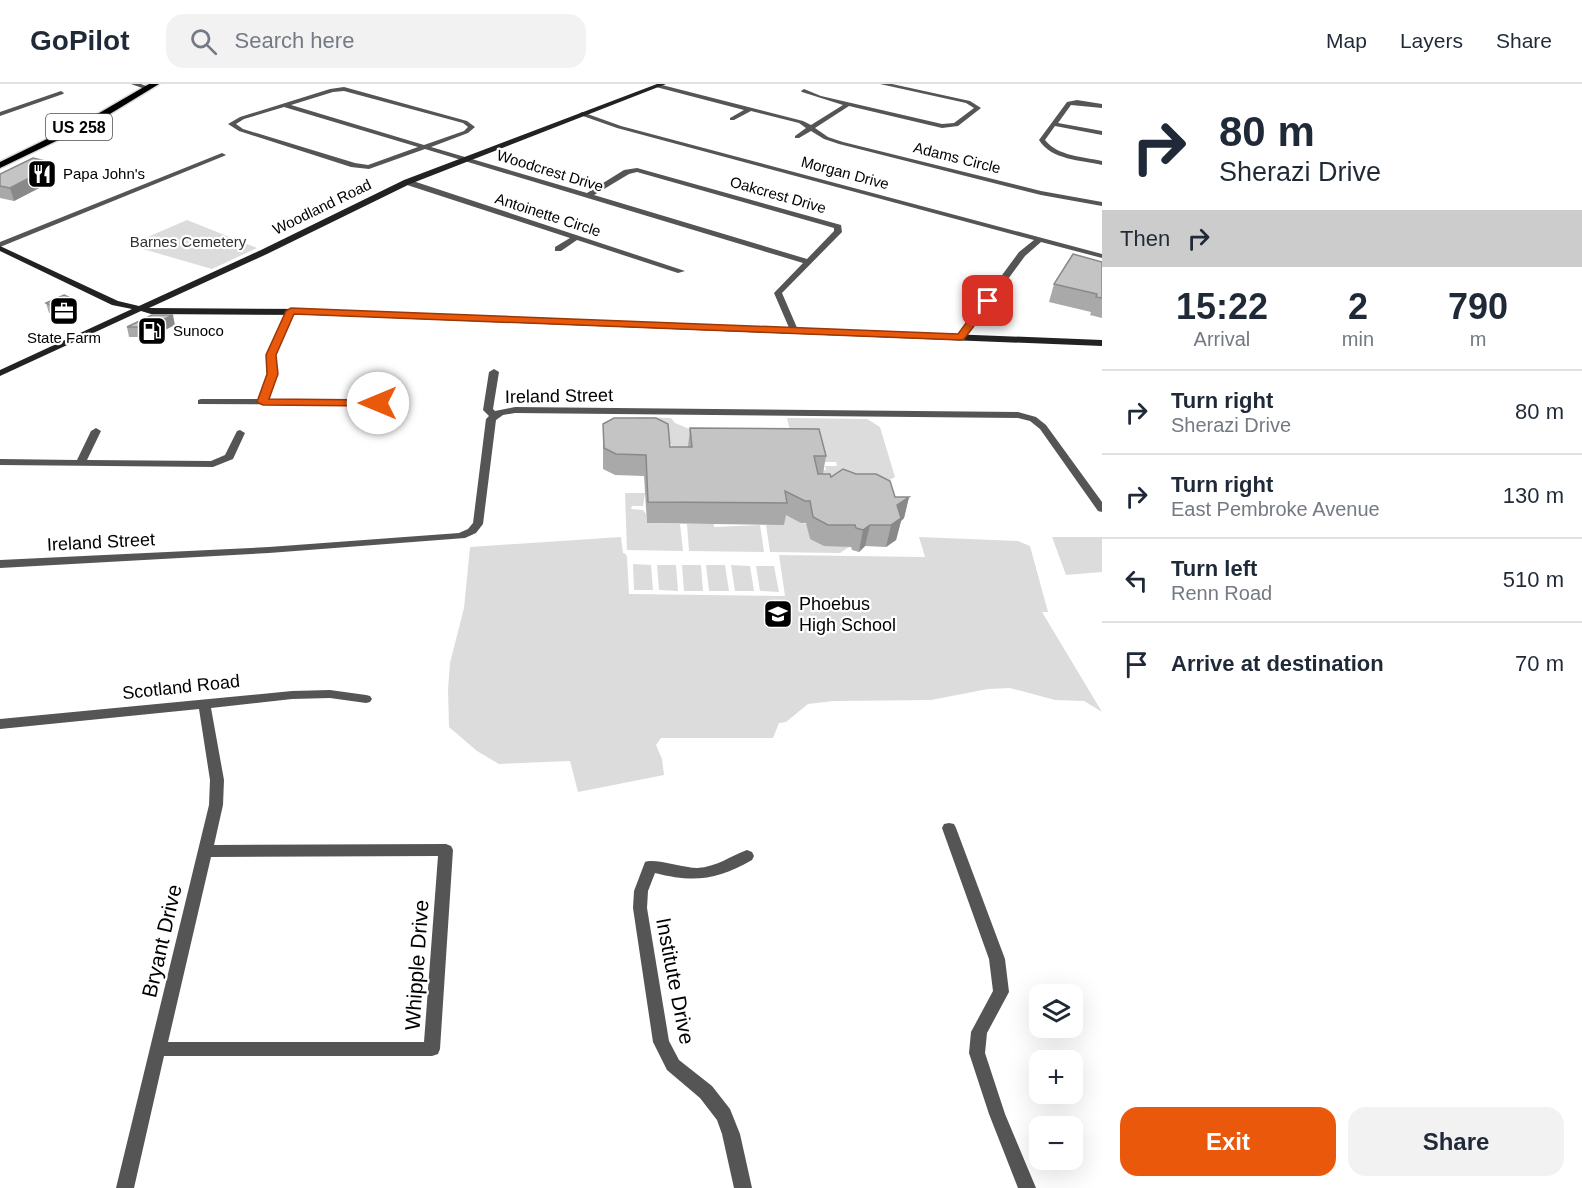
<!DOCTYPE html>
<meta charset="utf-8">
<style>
:root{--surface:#fff;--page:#f2f2f3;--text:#1f2937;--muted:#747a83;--line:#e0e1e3;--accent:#ea580c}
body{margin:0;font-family:Arial,sans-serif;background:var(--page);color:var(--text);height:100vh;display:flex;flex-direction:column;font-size:22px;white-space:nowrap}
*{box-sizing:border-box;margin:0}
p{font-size:20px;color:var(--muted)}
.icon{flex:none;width:33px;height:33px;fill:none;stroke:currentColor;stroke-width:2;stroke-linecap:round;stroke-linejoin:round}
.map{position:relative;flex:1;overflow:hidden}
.side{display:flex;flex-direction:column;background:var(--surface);width:480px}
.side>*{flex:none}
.banner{background:#fff;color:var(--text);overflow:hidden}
.buttons{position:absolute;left:1029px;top:900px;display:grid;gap:12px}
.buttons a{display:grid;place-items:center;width:54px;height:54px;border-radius:12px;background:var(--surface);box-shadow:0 6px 24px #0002;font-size:30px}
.pin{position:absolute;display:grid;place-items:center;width:51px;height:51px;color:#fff;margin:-26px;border-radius:12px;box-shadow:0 3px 9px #0006}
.me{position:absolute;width:66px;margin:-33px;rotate:270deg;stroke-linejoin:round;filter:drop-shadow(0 0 4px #0008)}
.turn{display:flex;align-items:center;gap:21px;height:126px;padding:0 18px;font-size:27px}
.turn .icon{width:78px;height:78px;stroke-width:2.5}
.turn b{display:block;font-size:42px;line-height:51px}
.then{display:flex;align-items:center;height:57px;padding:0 18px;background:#0003;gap:12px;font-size:22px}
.eta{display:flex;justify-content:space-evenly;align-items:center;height:102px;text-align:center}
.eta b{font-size:36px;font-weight:700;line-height:42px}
.button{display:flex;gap:12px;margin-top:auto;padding:12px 18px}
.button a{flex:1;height:69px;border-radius:18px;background:var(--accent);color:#fff;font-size:24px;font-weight:700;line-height:69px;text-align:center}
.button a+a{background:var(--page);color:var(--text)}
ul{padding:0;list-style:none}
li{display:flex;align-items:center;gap:18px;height:84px;padding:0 18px;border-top:2px solid var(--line)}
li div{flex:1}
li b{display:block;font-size:22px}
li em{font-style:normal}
header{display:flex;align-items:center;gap:36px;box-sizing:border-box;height:84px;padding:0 30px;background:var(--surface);border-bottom:2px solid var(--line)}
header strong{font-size:28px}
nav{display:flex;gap:33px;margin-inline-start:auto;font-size:21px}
.search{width:420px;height:54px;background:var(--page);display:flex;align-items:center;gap:15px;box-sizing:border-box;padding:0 21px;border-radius:18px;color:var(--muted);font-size:22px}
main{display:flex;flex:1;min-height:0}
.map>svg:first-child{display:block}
.green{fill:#dcdcdc}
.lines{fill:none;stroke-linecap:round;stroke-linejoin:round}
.primary-casing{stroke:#dbdbdb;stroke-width:3}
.minor{fill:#555;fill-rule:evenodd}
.secondary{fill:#222;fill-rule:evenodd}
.primary{fill:#000;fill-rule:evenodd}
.wall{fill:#a9a9a9}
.shaded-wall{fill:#898989}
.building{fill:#c4c4c4;stroke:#898989;stroke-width:1.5}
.route{fill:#ea580c;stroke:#983908;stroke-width:1.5}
.labels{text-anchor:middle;stroke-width:4.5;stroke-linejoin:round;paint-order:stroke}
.far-street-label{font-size:15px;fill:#000;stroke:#fff}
.far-poi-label{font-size:15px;fill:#000;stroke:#fff;text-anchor:start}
.far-park-label{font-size:15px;fill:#333;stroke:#fff}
.shield{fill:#fff;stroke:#4c4c4c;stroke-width:1.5}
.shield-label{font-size:16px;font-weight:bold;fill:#000}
.street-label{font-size:18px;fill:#000;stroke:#fff}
.poi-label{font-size:18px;fill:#000;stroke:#fff;text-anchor:start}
.near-street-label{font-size:21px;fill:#000;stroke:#fff}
</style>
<header>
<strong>GoPilot</strong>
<div class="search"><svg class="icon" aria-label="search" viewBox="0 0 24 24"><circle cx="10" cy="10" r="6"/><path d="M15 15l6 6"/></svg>Search here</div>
<nav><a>Map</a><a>Layers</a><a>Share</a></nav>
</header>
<main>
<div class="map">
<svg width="1102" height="1104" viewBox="0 0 1102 1104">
<rect width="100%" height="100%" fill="#fff"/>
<!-- green -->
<g class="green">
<path d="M 187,136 L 257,164 L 212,185 L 129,161 Z"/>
<path d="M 637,333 L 671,334 L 675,339 L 699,349 L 701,365 L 672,363 L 671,360 L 658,353 L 638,353 Z"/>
<path d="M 787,334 L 867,335 L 880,343 L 895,393 L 888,397 L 822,393 L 820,386 L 826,386 L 825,382 L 837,382 L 836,378 L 824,378 L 792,355 Z"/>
<path d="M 625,409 L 645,409 L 643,422 L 632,422 L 631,425 L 643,426 L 646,430 L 647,439 L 680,440 L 683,467 L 627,466 Z"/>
<path d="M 780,420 L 801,439 L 807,440 L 810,455 L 849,463 L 840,469 L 770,468 L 766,441 L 784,441 Z"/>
<path d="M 687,440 L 714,440 L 714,443 L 760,441 L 764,468 L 689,467 Z"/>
<path d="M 621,453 L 623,469 L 626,470 L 627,473 L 629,510 L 785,512 L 779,471 L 925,473 L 919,453 L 1018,457 L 1030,462 L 1048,528 L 1042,528 L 1102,628 L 1084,617 L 1055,616 L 1010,604 L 988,605 L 931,616 L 834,617 L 808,620 L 786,638 L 779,639 L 773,654 L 661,654 L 656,661 L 662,675 L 664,691 L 578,708 L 570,677 L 499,680 L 477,667 L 449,643 L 448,605 L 450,579 L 464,524 L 470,463 Z"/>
<path d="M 1052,453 L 1102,453 L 1102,488 L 1066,491 Z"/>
<path d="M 633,480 L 651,481 L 653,506 L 634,506 Z"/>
<path d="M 657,481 L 676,481 L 678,507 L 659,506 Z"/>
<path d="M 682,481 L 701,481 L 703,507 L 684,507 Z"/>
<path d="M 706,481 L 725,481 L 729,507 L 709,507 Z"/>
<path d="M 731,481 L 750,482 L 754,507 L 735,507 Z"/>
<path d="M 756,482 L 774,482 L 779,508 L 760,507 Z"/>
</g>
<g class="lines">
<!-- primary casing -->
<g class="primary-casing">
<path id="primary" d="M 149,0 L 159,0 L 100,36 L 0,84 L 0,78 L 94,32 Z"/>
</g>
<!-- minor -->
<g class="minor">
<path d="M 131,0 L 141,0 L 151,4 L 148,6 Z"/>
<path d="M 658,0 L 803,37 L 811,41 L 843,21 L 802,8 L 801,7 L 804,5 L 821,12 L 942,40 L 954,39 L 974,24 L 966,19 L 880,0 L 892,0 L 970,17 L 981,24 L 958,42 L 942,44 L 849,22 L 815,44 L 828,53 L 843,58 L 1041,107 L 1102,118 L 1102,122 L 1041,111 L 839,60 L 824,55 L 811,47 L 799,54 L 795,54 L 795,52 L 806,44 L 799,39 L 751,27 L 734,36 L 730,36 L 730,34 L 744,26 L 656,3 L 655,2 Z"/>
<path d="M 344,3 L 467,37 L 475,43 L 468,49 L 431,63 L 587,109 L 624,86 L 637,84 L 841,141 L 842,148 L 782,209 L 798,246 L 794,249 L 790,246 L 774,209 L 803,179 L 425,65 L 369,85 L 351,83 L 239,47 L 228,40 L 240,33 L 330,5 ZM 344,7 L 463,39 L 468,43 L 464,47 L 424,61 L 291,21 L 333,8 ZM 284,23 L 418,63 L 368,81 L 355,79 L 243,45 L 236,40 L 244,35 ZM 637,88 L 834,144 L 834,147 L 807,175 L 594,111 L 629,90 Z"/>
<path d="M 61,7 L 64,9 L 63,10 L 0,32 L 0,28 Z"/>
<path d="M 1077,16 L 1102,20 L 1102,24 L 1071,21 L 1058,39 L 1102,47 L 1102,51 L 1055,42 L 1045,56 C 1057,72 1084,73 1102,77 L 1102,81 C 1081,76 1051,76 1039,56 L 1067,18 Z"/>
<path d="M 582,28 L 621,42 L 1102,170 L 1102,174 L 1041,158 L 1025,172 L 964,255 L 958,255 L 958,251 L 1019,168 L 1034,156 L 617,44 L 580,31 L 579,30 Z"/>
<path d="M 222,69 L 226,71 L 224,72 L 0,163 L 0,158 Z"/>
<path d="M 404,96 L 410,96 L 685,187 L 678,189 L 577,156 L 561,167 L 555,167 L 555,163 L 570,154 L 404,100 Z"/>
<path d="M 291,224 L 295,227 L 276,271 L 277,290 L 269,316 L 378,316 L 381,317 L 381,321 L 198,320 L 198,316 L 201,315 L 259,315 L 267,290 L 266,271 L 287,227 Z"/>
<path d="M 494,285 L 499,288 L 493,325 L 495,327 L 515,323 L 1018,328 L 1036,333 L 1046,341 L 1102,418 L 1102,428 L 1098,427 L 1040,345 L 1030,337 L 1018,334 L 515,329 L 503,331 L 496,336 L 483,440 L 476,449 L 465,454 L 269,469 L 0,484 L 0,476 L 269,463 L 459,449 L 468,445 L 473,439 L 486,335 L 489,332 L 483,326 L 489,288 Z"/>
<path d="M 96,344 L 101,347 L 87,376 L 211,377 L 225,371 L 237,347 L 240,346 L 245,349 L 233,375 L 213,383 L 0,381 L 0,375 L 77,376 L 91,347 Z"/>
<path d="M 330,606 L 366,611 L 370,612 L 372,615 L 370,618 L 366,619 L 330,614 L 292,615 L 211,624 L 224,696 L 223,721 L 214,761 L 446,760 L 451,762 L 453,766 L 440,965 L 438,970 L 432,972 L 164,972 L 134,1104 L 116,1104 L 209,721 L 210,696 L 199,625 L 0,645 L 0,635 L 292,607 ZM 438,772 L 424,958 L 168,958 L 211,773 Z"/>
<path d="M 949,739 L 954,740 L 956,744 L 1005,875 L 1009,908 L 987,949 L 985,969 L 1005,1030 L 1036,1104 L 1018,1104 L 989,1030 L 969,969 L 971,948 L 993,907 L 989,875 L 942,744 L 944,740 Z"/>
<path d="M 747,766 L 752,768 L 754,772 L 752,776 C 717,796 694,799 655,789 L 648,807 L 647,824 L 669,957 L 679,976 L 712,1002 L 730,1025 L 740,1050 L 752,1104 L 734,1104 L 722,1050 L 717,1036 L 700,1014 L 667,986 L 653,958 L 633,824 L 634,807 L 645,778 C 655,774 683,784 697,784 C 717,783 730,772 747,766 Z"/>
</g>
<!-- secondary -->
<path class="secondary" d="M 657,0 L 666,0 L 410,100 L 267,170 L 149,224 L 315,225 L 1102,256 L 1102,262 L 315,231 L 151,230 L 141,227 L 0,292 L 0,286 L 132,225 L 112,221 L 0,167 L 0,162 L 118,217 L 139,222 L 261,166 L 404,96 Z"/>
<!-- primary -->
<use href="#primary" class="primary"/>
</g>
<!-- wall -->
<g class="wall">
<path d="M 49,78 L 52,90 L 41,96 L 43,102 L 14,117 L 0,114 L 0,90 Z"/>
<path d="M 1102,178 L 1102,234 L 1090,231 L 1091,228 L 1049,218 L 1054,200 Z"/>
<path d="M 46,219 L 78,226 L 60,234 L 49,229 Z"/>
<path d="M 175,241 L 150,253 L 129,253 L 127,243 Z"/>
<path d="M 603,340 L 670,363 L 688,363 L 690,344 L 826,372 L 823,390 L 895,413 L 909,413 L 904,434 L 901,437 L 896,456 L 886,463 L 865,462 L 859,468 L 852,466 L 851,463 L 824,462 L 810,455 L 806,439 L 801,439 L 786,431 L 784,441 L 647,439 L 644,392 L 615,391 L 603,385 Z"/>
</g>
<!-- shaded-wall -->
<g class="shaded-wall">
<path d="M 49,78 L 52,90 L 41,96 L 43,102 L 14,117 L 10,104 L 32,86 Z"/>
<path d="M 75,216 L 78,226 L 60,234 L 57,224 Z"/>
<path d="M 173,231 L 175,241 L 150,253 L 148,243 Z"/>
<path d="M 909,413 L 904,434 L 901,437 L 896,456 L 886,463 L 891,441 L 897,421 Z"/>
<path d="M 870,441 L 865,462 L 859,468 L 863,446 Z"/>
</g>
<!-- building -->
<g class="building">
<path d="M 33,74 L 49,78 L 32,86 L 39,89 L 10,104 L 0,102 L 0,90 Z"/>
<path d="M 1073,170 L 1102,178 L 1102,214 L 1096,213 L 1097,210 L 1054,200 Z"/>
<path d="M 64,211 L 75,216 L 57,224 L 46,219 Z"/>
<path d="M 152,231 L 173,231 L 148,243 L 127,243 Z"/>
<path d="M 614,334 L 656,334 L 668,340 L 670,363 L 692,363 L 690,344 L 819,345 L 826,372 L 814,372 L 818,390 L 830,390 L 831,393 L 843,385 L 856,390 L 876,390 L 890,397 L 895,413 L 909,413 L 897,421 L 901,434 L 891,441 L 870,441 L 863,446 L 856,444 L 855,441 L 828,441 L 813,433 L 810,417 L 805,417 L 785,407 L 787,419 L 648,418 L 646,371 L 616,370 L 604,364 L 603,340 Z"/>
</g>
<!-- route -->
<path class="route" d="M 984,215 L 993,217 L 964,255 L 961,256 L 294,230 L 276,271 L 278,290 L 269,315 L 378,316 L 384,319 L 378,322 L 263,321 L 257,318 L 267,290 L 266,271 L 286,227 L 291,224 L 958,250 Z"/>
<!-- icons -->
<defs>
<g id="restaurant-square" transform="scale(1.5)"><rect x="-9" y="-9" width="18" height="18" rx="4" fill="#000" stroke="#fff"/><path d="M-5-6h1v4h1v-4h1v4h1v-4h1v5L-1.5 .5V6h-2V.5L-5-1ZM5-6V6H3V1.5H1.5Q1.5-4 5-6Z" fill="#fff"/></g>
<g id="office-square" transform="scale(1.5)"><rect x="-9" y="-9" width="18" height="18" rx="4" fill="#000" stroke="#fff"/><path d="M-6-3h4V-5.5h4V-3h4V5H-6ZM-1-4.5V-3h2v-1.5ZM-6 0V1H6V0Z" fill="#fff"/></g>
<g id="fuel-square" transform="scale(1.5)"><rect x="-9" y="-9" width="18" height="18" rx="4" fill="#000" stroke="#fff"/><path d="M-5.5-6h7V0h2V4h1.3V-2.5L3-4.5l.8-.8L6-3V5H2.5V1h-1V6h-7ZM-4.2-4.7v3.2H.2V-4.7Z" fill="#fff"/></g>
<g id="school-square" transform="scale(1.5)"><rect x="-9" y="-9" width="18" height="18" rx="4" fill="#000" stroke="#fff"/><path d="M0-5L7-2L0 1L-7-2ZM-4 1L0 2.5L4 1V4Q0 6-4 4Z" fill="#fff"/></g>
</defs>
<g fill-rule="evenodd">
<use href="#restaurant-square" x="42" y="90"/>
<use href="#office-square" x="64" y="227"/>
<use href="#fuel-square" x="152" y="247"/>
<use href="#school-square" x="778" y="530"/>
</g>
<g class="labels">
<!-- far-street labels -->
<g class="far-street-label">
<text transform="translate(957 74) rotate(14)" y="5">Adams Circle</text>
<text transform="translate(550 87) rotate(17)" y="5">Woodcrest Drive</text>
<text transform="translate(845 89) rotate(15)" y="5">Morgan Drive</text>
<text transform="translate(778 111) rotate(16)" y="5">Oakcrest Drive</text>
<text transform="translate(322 123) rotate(-26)" y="5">Woodland Road</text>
<text transform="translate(548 131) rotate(18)" y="5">Antoinette Circle</text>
</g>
<!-- far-poi labels -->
<g class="far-poi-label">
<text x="63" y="95">Papa John's</text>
<text x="173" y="252">Sunoco</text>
<text x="64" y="259" text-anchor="middle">State Farm</text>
</g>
<!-- far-park labels -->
<g class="far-park-label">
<text x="188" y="163">Barnes Cemetery</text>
</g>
<!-- shield labels -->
<rect class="shield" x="46" y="30" width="66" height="26" rx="4.5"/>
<g class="shield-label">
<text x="79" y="49">US 258</text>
</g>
<!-- street labels -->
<g class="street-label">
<text transform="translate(559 312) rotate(-1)" y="6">Ireland Street</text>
<text transform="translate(101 458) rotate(-3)" y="6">Ireland Street</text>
<text transform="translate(181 603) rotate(-6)" y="6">Scotland Road</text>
</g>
<!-- poi labels -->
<g class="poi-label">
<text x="799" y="526">Phoebus<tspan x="799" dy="21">High School</tspan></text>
</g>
<!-- near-street labels -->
<g class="near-street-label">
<text transform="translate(162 857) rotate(-77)" y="7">Bryant Drive</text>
<text transform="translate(417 881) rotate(-86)" y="7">Whipple Drive</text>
<text transform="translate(675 897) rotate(79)" y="7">Institute Drive</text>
</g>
</g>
</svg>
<div class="buttons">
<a><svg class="icon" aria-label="layers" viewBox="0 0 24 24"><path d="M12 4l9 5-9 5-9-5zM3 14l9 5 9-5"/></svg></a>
<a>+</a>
<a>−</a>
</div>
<div class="pin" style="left:988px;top:217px;background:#d93025"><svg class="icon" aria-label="arrive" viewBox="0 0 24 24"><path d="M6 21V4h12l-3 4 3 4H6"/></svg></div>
<svg class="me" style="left:378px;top:319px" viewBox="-20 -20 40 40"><circle r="19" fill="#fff"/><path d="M0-13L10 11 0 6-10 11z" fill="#ea580c"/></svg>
</div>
<section class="side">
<div class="banner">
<div class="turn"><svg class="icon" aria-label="right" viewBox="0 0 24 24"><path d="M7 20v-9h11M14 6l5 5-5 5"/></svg><div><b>80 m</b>Sherazi Drive</div></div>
<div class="then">Then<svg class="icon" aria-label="right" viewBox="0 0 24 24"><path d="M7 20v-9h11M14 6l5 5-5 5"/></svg></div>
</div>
<div class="eta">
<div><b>15:22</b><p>Arrival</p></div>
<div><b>2</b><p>min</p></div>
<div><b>790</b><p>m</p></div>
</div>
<ul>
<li><svg class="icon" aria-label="right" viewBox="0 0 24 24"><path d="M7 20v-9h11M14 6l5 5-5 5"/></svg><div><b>Turn right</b><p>Sherazi Drive</p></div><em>80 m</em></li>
<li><svg class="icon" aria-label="right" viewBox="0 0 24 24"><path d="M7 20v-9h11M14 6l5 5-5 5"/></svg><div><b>Turn right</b><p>East Pembroke Avenue</p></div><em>130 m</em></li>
<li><svg class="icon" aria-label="left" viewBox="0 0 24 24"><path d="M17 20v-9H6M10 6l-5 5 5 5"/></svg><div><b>Turn left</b><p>Renn Road</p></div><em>510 m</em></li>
<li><svg class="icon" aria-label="arrive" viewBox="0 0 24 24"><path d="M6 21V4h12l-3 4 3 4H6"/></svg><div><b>Arrive at destination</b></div><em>70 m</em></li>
</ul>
<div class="button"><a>Exit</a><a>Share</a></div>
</section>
</main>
